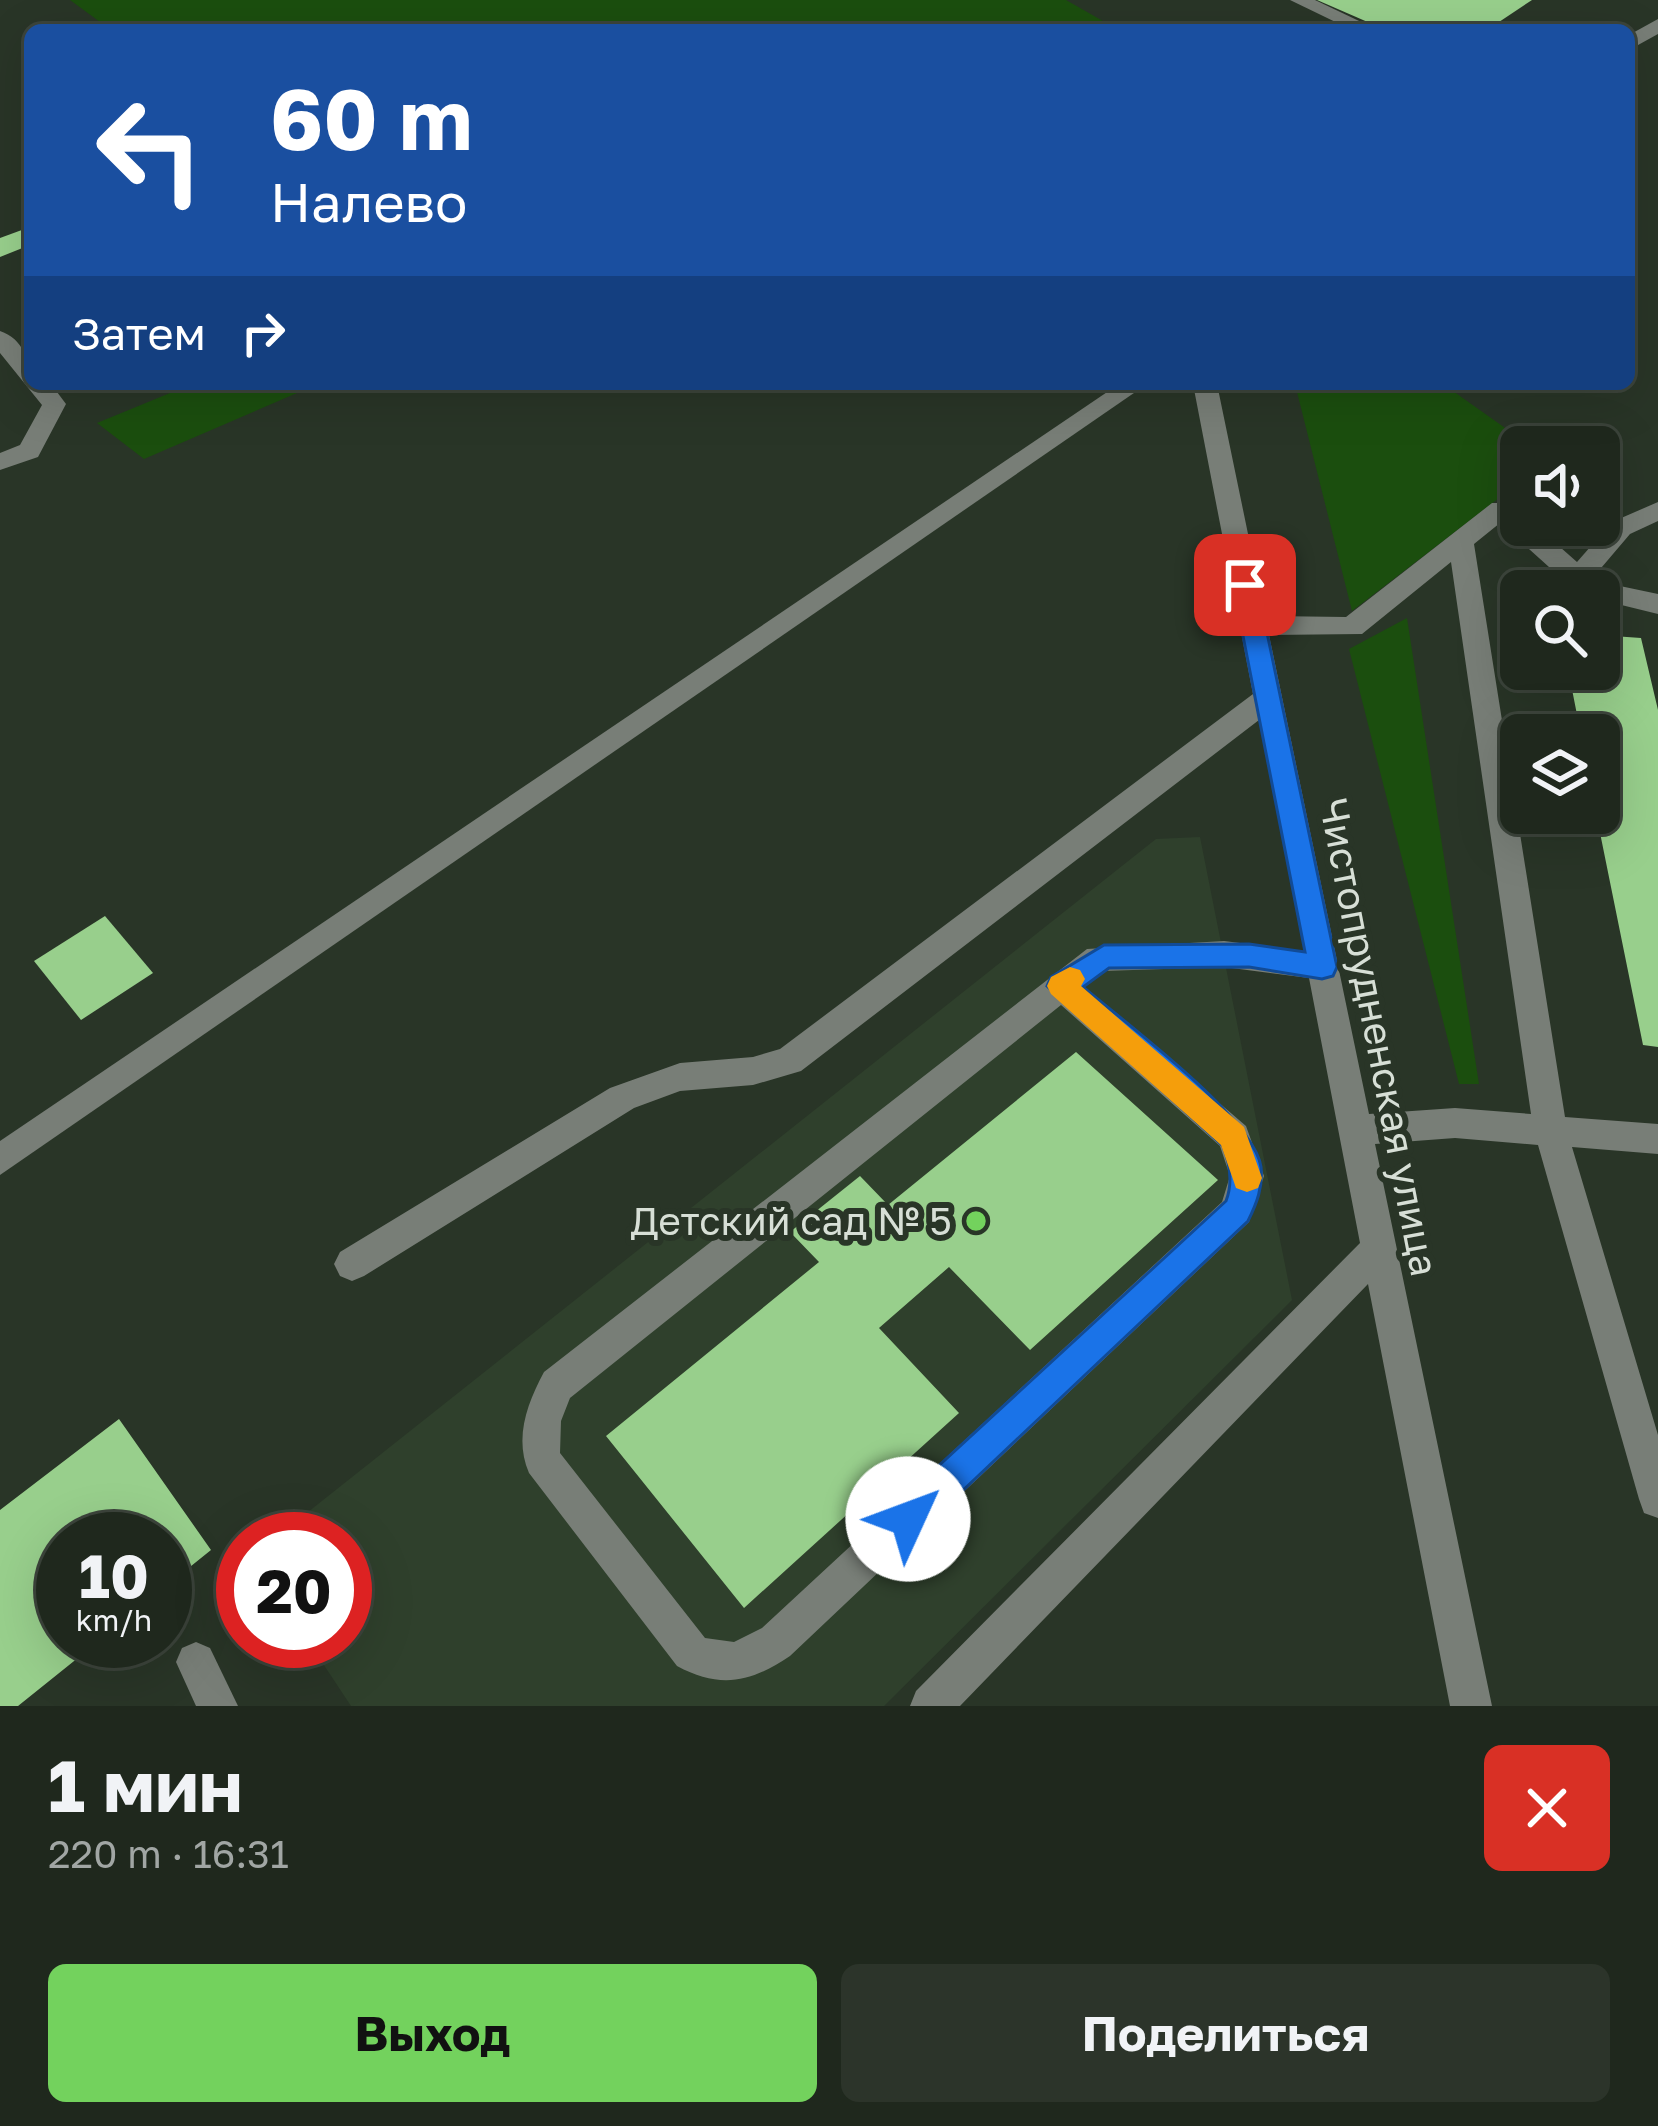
<!DOCTYPE html>
<html lang="ru">
<meta charset="utf-8">
<style>
:root{--surface:#1f281d;--page:#2c342a;--text:#f1f3f6;--muted:#a1a6a4;--line:#3c443b;--accent:#73d25d}
body{margin:0;font-family:"Golos Text",sans-serif;background:var(--page);color:var(--text);height:100vh;display:flex;flex-direction:column;font-size:45px;white-space:nowrap}
*{box-sizing:border-box;margin:0}
p{font-size:39px;color:var(--muted)}
.icon{flex:none;width:66px;height:66px;fill:none;stroke:currentColor;stroke-width:2;stroke-linecap:round;stroke-linejoin:round}
.map{position:relative;height:1706px;overflow:hidden}
.details{display:flex;flex-direction:column;background:var(--surface);flex:1}
.details>*{flex:none}
.top-card{position:absolute;left:24px;top:24px;width:1611px;height:366px;border-radius:18px;box-shadow:0 12px 48px #0002,0 0 0 3px var(--line);background:#1a4fa0;color:#fff;overflow:hidden}
.controls{position:absolute;left:1500px;top:426px;display:grid;gap:24px}
.controls a{display:grid;place-items:center;width:120px;height:120px;border-radius:18px;background:var(--surface);box-shadow:0 12px 48px #0002,0 0 0 3px var(--line);font-size:60px}
.speed{position:absolute;left:36px;top:1512px;display:flex;gap:24px;font-size:60px;font-weight:700;text-align:center}
.speed>*{display:grid;place-content:center;width:156px;height:156px;border-radius:50%;background:var(--surface);box-shadow:0 12px 48px #0002,0 0 0 3px var(--line);line-height:1}
.speed small{font-size:30px;font-weight:400}
.speed .limit{border:18px solid #d22;background:#fff;color:#111}
.pin{position:absolute;display:grid;place-items:center;width:102px;height:102px;color:#fff;margin:-51px;border-radius:24px;box-shadow:0 6px 18px #0006}
.me{position:absolute;width:132px;margin:-66px;rotate:47deg;stroke-linejoin:round;filter:drop-shadow(0 0 9px #0008)}
.turn{display:flex;align-items:center;gap:42px;height:252px;padding:0 48px;font-size:54px}
.turn .icon{width:156px;height:156px;stroke-width:2.5}
.turn b{display:block;font-size:84px;line-height:102px}
.then{display:flex;align-items:center;height:114px;padding:0 48px;background:#0003;gap:24px;font-size:45px}
.round{display:grid;place-items:center;flex:none;width:126px;height:126px;border-radius:18px;background:var(--page)}
.headline{display:flex;align-items:center;justify-content:space-between;height:204px;padding:0 48px}
h1{font-size:72px;font-weight:700;line-height:90px}
.action{display:flex;gap:24px;margin-top:auto;padding:24px 48px}
.action a{flex:1;height:138px;border-radius:18px;background:var(--accent);color:#111;font-size:48px;font-weight:700;line-height:138px;text-align:center}
.action a+a{background:var(--page);color:var(--text)}
.map>svg:first-child{display:block}
.built{fill:#2f402c}
.green{fill:#1b4e0e}
.building{fill:#98cf8c}
.lines{fill:none;stroke-linecap:round;stroke-linejoin:round}
.minor{fill:#787e77;fill-rule:evenodd}
.route{fill:#1a73e8;stroke:#114b97;stroke-width:3}
.slow{fill:#f59e0b}
.poi-dot{fill:#73d25d;stroke:#293527;stroke-width:4.5}
.labels{text-anchor:middle;stroke-width:12;stroke-linejoin:round;paint-order:stroke}
.street-label{font-size:39px;fill:#d7dfd6;stroke:#293527}
.poi-label{font-size:39px;fill:#d7dfd6;stroke:#293527;text-anchor:end}
</style>
<div class="map">
<svg width="1658" height="1706" viewBox="0 0 1658 1706">
<rect width="100%" height="100%" fill="#293527"/>
<!-- built -->
<path class="built" d="M 1200,837 L 1292,1300 L 884,1706 L 351,1706 L 308,1641 L 345,1641 L 345,1539 L 274,1539 L 1156,839 Z"/>
<!-- green -->
<g class="green">
<path d="M 70,0 L 1066,0 L 1117,29 L 111,30 Z"/>
<path d="M 192,384 L 318,384 L 144,459 L 97,423 Z"/>
<path d="M 1295,384 L 1443,384 L 1532,447 L 1521,447 L 1521,481 L 1352,611 Z"/>
<path d="M 1407,618 L 1479,1084 L 1459,1084 L 1349,649 Z"/>
</g>
<!-- building -->
<g class="building">
<path d="M 1317,0 L 1532,0 L 1487,30 L 1386,30 Z"/>
<path d="M 30,227 L 30,245 L 0,257 L 0,238 Z"/>
<path d="M 1599,635 L 1641,638 L 1658,710 L 1658,1047 L 1643,1045 L 1596,813 L 1599,735 L 1581,735 L 1568,669 L 1599,669 Z"/>
<path d="M 105,916 L 153,973 L 81,1020 L 34,961 Z"/>
<path d="M 1076,1052 L 1218,1180 L 1030,1350 L 949,1267 L 879,1328 L 959,1413 L 744,1608 L 606,1436 L 819,1262 L 790,1232 L 860,1176 L 888,1205 Z"/>
<path d="M 119,1419 L 211,1550 L 165,1587 L 165,1539 L 63,1539 L 63,1641 L 99,1641 L 18,1706 L 0,1706 L 0,1510 Z"/>
</g>
<g class="lines">
<!-- minor -->
<g class="minor">
<path d="M 1290,0 L 1315,0 L 1378,30 L 1352,30 Z"/>
<path d="M 1658,19 L 1658,34 L 1629,50 L 1629,35 Z"/>
<path d="M 0,331 C 24,339 30,362 30,384 L 51,384 L 66,404 L 38,457 L 0,470 L 0,453 L 20,445 L 42,405 L 0,353 Z"/>
<path d="M 1119,384 L 1147,384 L 0,1175 L 0,1141 Z"/>
<path d="M 1193,384 L 1217,384 L 1265,616 L 1346,617 L 1492,503 L 1510,503 L 1521,513 L 1521,525 L 1535,525 L 1577,562 L 1612,522 L 1658,502 L 1658,521 L 1630,534 L 1596,574 L 1620,586 L 1658,594 L 1658,614 L 1601,600 L 1599,591 L 1569,585 L 1500,523 L 1474,544 L 1565,1117 L 1658,1124 L 1658,1154 L 1572,1147 L 1658,1435 L 1658,1518 L 1644,1513 L 1639,1499 L 1538,1145 L 1455,1138 L 1375,1144 L 1492,1706 L 1450,1706 L 1368,1284 L 960,1706 L 910,1706 L 916,1691 L 1360,1243 L 1309,978 L 1224,967 L 1103,971 L 1084,987 L 1246,1126 L 1264,1176 L 1249,1222 L 790,1656 C 750,1683 720,1689 677,1666 L 529,1473 C 514,1438 527,1404 544,1372 L 1087,949 L 1224,941 L 1304,951 L 1259,720 L 801,1071 L 753,1085 L 680,1091 L 634,1108 L 364,1276 L 352,1281 L 340,1276 L 334,1264 L 340,1252 L 610,1088 L 680,1063 L 753,1057 L 780,1049 L 1253,694 ZM 1451,562 L 1531,1114 L 1455,1108 L 1369,1114 L 1269,635 L 1362,634 ZM 1061,1005 L 1220,1146 L 1230,1176 L 1222,1202 L 762,1628 L 734,1642 L 705,1638 L 560,1453 L 561,1421 L 570,1398 Z"/>
<path d="M 196,1642 L 210,1648 L 238,1706 L 196,1706 L 176,1662 L 182,1648 Z"/>
</g>
</g>
<!-- route -->
<path class="route" d="M 1245,577 L 1257,585 L 1337,967 L 1333,976 L 1322,979 L 1249,967 L 1109,968 L 1083,987 C 1124,1022 1254,1118 1261,1167 C 1263,1187 1257,1203 1248,1221 L 920,1531 L 908,1536 L 895,1531 L 890,1519 L 895,1506 L 1226,1201 C 1233,1183 1230,1164 1223,1146 L 1047,986 L 1051,977 L 1104,945 L 1249,944 L 1305,952 L 1233,585 Z"/>
<!-- slow -->
<path class="slow" d="M 1070,967 L 1080,970 L 1085,979 L 1081,986 L 1244,1127 L 1262,1178 L 1258,1188 L 1247,1192 L 1236,1188 L 1221,1145 L 1051,994 L 1047,986 L 1051,977 Z"/>
<!-- markers -->
<circle class="poi-dot" cx="976" cy="1221" r="12"/>
<g class="labels">
<!-- street labels -->
<g class="street-label">
<text transform="translate(1379 1037) rotate(79)" y="14">Чистопрудненская улица</text>
</g>
<!-- poi labels -->
<g class="poi-label">
<text x="952" y="1235">Детский сад № 5</text>
</g>
</g>
</svg>
<div class="controls">
<a><svg class="icon" aria-label="sound" viewBox="0 0 24 24"><path d="M4 9h4l5-4v14l-5-4H4zM17 9q2 3 0 6"/></svg></a>
<a><svg class="icon" aria-label="search" viewBox="0 0 24 24"><circle cx="10" cy="10" r="6"/><path d="M15 15l6 6"/></svg></a>
<a><svg class="icon" aria-label="layers" viewBox="0 0 24 24"><path d="M12 4l9 5-9 5-9-5zM3 14l9 5 9-5"/></svg></a>
</div>
<div class="speed"><div>10<small>km/h</small></div><div class="limit">20</div></div>
<div class="pin" style="left:1245px;top:585px;background:#d93025"><svg class="icon" aria-label="arrive" viewBox="0 0 24 24"><path d="M6 21V4h12l-3 4 3 4H6"/></svg></div>
<svg class="me" style="left:908px;top:1519px" viewBox="-20 -20 40 40"><circle r="19" fill="#fff"/><path d="M0-13L10 11 0 6-10 11z" fill="#1a73e8"/></svg>
<div class="top-card">
<div class="turn"><svg class="icon" aria-label="left" viewBox="0 0 24 24"><path d="M17 20v-9H6M10 6l-5 5 5 5"/></svg><div><b>60 m</b>Налево</div></div>
<div class="then">Затем<svg class="icon" aria-label="right" viewBox="0 0 24 24"><path d="M7 20v-9h11M14 6l5 5-5 5"/></svg></div>
</div>
</div>
<section class="details">
<div class="headline"><div><h1>1 мин</h1><p>220 m · 16:31</p></div><a class="round" style="background:#d93025;color:#fff"><svg class="icon" aria-label="close" viewBox="0 0 24 24"><path d="M6 6l12 12M18 6L6 18"/></svg></a></div>
<div class="action"><a>Выход</a><a>Поделиться</a></div>
</section>
